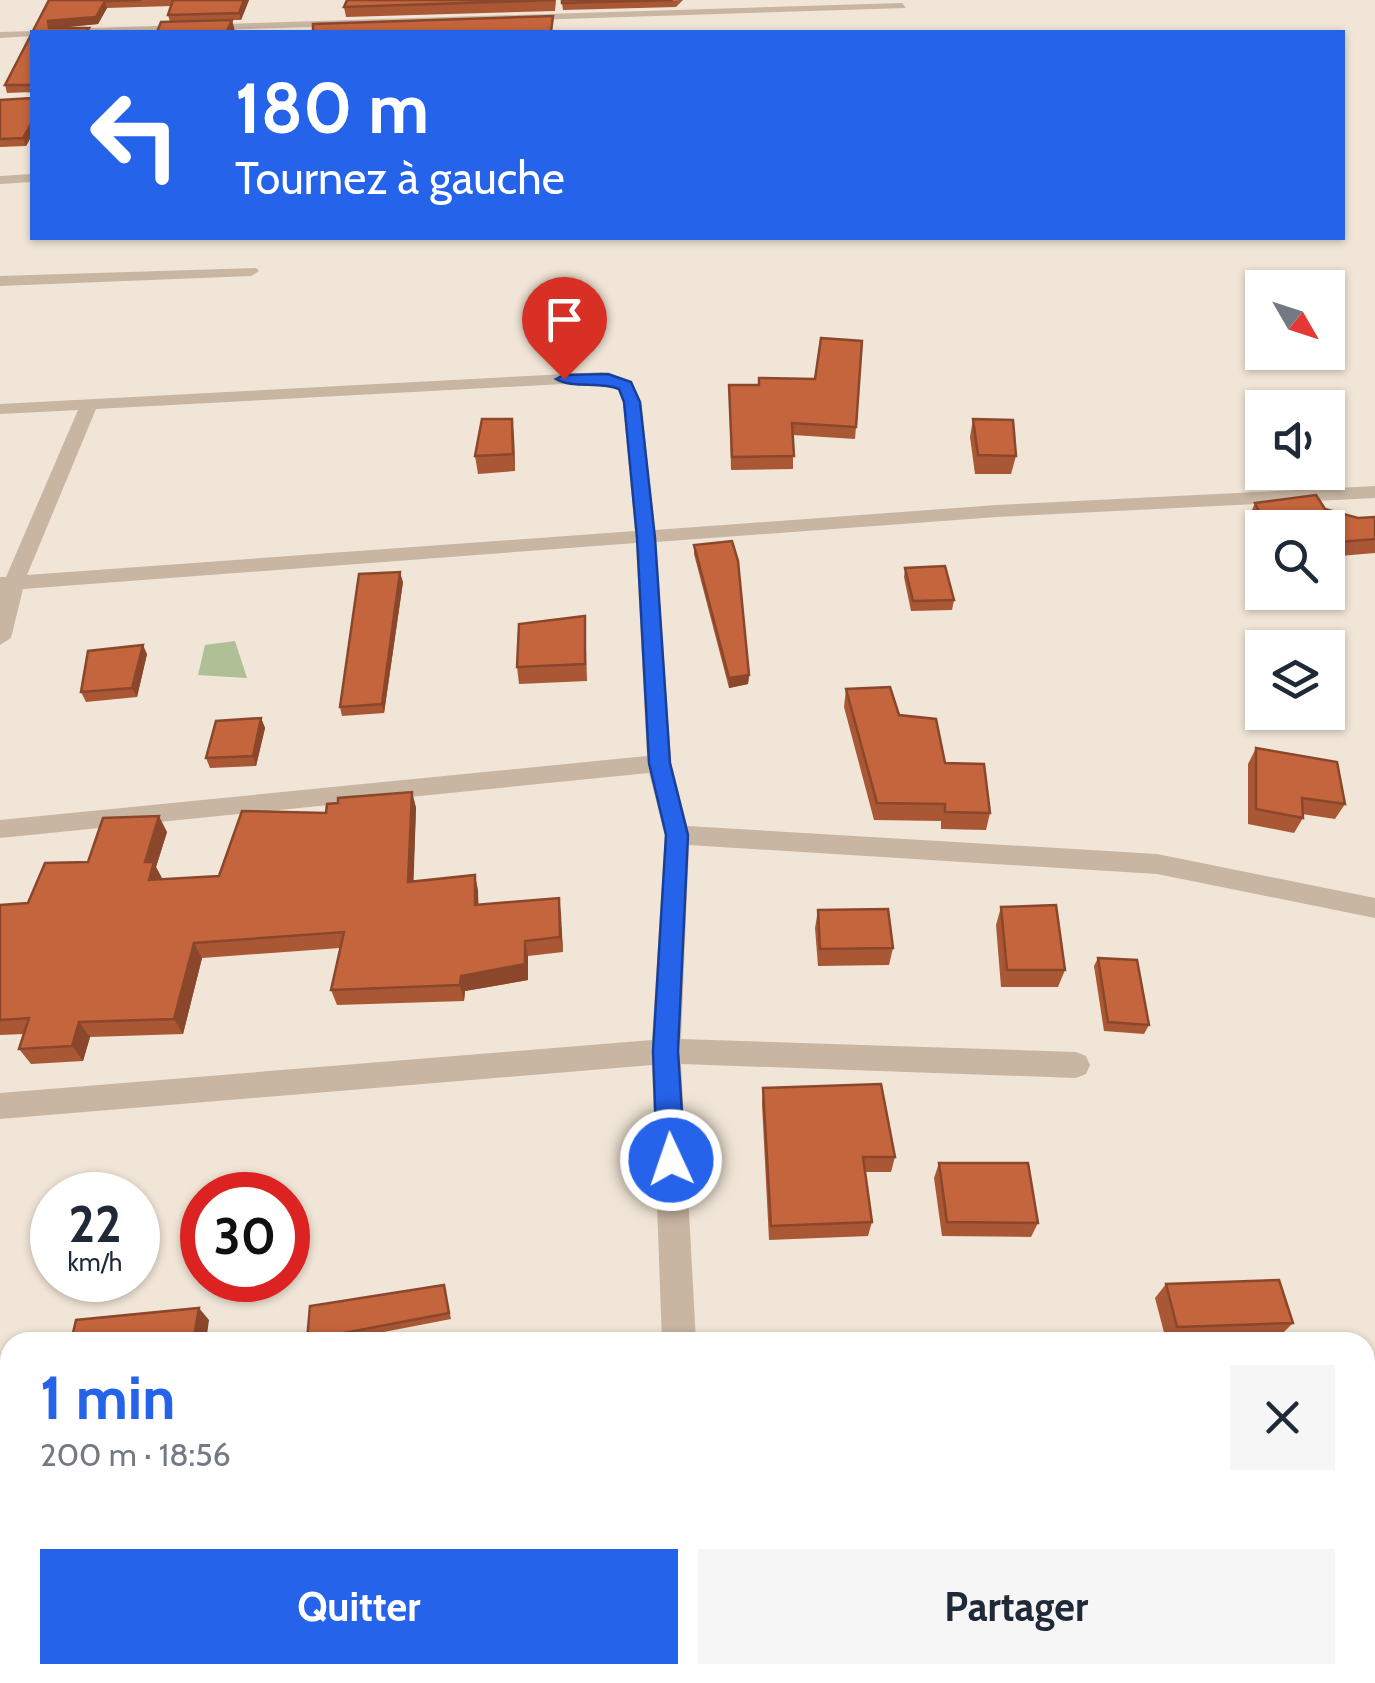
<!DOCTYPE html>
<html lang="fr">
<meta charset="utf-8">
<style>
:root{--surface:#fff;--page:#f6f6f7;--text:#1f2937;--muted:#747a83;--accent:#2563eb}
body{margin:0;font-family:Cabin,sans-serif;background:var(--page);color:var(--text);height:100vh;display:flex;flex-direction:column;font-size:38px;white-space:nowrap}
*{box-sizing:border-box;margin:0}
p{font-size:32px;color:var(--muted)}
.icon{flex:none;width:55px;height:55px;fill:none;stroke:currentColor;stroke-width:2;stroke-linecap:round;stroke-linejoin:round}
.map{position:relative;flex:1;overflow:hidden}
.details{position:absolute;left:0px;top:1332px;width:1375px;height:352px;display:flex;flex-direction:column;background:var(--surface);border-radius:30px 30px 0 0;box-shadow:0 2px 8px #0004}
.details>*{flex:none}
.banner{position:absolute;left:30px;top:30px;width:1315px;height:210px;border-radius:0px;box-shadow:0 2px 8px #0004;background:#2563eb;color:#fff;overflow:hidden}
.needle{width:65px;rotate:129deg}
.tools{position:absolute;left:1245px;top:270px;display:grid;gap:20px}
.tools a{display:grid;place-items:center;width:100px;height:100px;border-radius:0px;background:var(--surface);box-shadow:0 2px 8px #0004;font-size:50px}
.speed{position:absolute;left:30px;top:1172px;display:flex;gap:20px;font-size:50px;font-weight:700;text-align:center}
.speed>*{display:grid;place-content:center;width:130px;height:130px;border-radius:50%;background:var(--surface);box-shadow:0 2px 8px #0004;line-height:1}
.speed small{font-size:25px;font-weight:400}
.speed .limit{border:15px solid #d22;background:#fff;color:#111}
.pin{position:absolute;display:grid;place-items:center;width:85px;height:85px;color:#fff;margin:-102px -42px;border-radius:50% 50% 50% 0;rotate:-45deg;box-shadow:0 0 10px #0007}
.pin .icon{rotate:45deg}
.me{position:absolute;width:110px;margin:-55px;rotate:357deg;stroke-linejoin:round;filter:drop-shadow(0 0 8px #0008)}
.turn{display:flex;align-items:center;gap:35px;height:210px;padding:0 40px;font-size:45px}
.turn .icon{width:130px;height:130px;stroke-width:2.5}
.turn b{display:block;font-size:70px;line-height:85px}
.round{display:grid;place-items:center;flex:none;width:105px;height:105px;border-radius:0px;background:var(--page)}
.headline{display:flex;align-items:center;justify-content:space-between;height:170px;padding:0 40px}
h1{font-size:60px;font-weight:700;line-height:75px;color:var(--accent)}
.action{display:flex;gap:20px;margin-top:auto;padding:20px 40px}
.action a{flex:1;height:115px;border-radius:0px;background:var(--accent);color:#fff;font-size:40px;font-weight:700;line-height:115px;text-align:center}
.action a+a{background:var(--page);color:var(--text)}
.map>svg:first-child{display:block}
.green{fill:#afbf96}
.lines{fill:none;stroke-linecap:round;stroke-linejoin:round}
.street{fill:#c8b5a2;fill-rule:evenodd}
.wall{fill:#a95735}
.shaded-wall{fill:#8a472b}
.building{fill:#c5653e;stroke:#8a472b;stroke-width:2.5}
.route{fill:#2563eb;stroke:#184099;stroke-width:2.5}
</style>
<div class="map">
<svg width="1375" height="1683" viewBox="0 0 1375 1683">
<rect width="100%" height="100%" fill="#f0e5d6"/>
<!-- green -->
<path class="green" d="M 235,641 L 247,678 L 198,675 L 205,645 Z"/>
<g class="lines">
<!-- street -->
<g class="street">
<path d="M 902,3 L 906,8 L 152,32 L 52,32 L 58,29 Z"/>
<path d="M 36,31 L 32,36 L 0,38 L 0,32 Z"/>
<path d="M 32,174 L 32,182 L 0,184 L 0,176 Z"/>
<path d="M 256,268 L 259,271 L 251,276 L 0,286 L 0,276 Z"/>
<path d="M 602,372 L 631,382 L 641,402 L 655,530 L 997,505 L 1375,486 L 1375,498 L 997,517 L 656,542 L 671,763 L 687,826 L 1157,854 L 1375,898 L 1375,918 L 1157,874 L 689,845 L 681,1039 L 1076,1052 L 1086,1056 L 1090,1065 L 1086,1074 L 1076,1078 L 681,1064 L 696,1342 L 662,1342 L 652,1065 L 0,1119 L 0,1093 L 652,1040 L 665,835 L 649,773 L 0,838 L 0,820 L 647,756 L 636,543 L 23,589 L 11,638 L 0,645 L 0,577 L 6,577 L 78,410 L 0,414 L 0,404 ZM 600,382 L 618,389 L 623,402 L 635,531 L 27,575 L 96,409 Z"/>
<path d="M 10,1634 L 10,1672 L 0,1674 L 0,1636 Z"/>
<rect x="672" y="1675" width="40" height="8"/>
</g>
</g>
<!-- wall -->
<g class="wall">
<path d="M 49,0 L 249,0 L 241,20 L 232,20 L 235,32 L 157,32 L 170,22 L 168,15 L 171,6 L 107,8 L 98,24 L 53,28 L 89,28 L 90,32 L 32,32 L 32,135 L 26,146 L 0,147 L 0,100 L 32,98 L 32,92 L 7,93 L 5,85 Z"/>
<path d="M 347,0 L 556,0 L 555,11 L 346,17 L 344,7 Z"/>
<path d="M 683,0 L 676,7 L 563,10 L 562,3 Z"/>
<path d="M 729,385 L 856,427 L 855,439 L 793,435 L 793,469 L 731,470 Z"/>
<path d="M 973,419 L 1016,456 L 1011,474 L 975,474 L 970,437 Z"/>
<path d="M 514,436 L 515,471 L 478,474 L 475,456 Z"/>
<path d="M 1255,503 L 1325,509 L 1358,518 L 1375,517 L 1375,553 L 1328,557 L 1328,528 L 1262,528 L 1262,547 L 1249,517 Z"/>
<path d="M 694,545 L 749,675 L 748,684 L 729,688 L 694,554 Z"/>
<path d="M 905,568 L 954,600 L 952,610 L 911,611 L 904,577 Z"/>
<path d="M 403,582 L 384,713 L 342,716 L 340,707 Z"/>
<path d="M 585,616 L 587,681 L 519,684 L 517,667 Z"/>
<path d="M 147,654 L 137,697 L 86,702 L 81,692 Z"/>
<path d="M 846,689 L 899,715 L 990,813 L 986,830 L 941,829 L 941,821 L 874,820 L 844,707 Z"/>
<path d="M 261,718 L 265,728 L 256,766 L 210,768 L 206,758 Z"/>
<path d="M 1256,748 L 1345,804 L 1335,819 L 1302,814 L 1303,818 L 1294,833 L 1248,824 L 1248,764 Z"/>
<path d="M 412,792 L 416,808 L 413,881 L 475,875 L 478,891 L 478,904 L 559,898 L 563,952 L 528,956 L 528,980 L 465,991 L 464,1001 L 337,1005 L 331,990 L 340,948 L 202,958 L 183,1034 L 90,1037 L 83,1061 L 31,1064 L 19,1049 L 24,1034 L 0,1035 L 0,905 L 28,903 L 88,862 L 167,832 L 156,867 L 162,879 L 219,876 L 326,813 Z"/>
<path d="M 1001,907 L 1065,970 L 1058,987 L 1001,987 L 996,925 Z"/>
<path d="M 818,910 L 893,948 L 889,965 L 818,966 L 815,928 Z"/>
<path d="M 1098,958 L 1149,1025 L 1144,1034 L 1104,1031 L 1094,966 Z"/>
<path d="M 763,1088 L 895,1157 L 891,1172 L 865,1172 L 872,1222 L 868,1236 L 769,1240 L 762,1104 Z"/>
<path d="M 939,1163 L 1038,1223 L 1031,1237 L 942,1236 L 934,1178 Z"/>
<path d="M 1166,1284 L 1293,1323 L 1280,1336 L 1166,1340 L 1155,1298 Z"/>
<path d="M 444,1285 L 451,1319 L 332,1342 L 309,1342 L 307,1340 Z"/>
<path d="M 826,1675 L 917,1675 L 919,1683 L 828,1683 Z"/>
</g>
<!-- shaded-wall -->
<g class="shaded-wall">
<path d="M 244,0 L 249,0 L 241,20 L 239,13 Z"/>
<path d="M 105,1 L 107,8 L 98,24 L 50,29 L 48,21 Z"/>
<path d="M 232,20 L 235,32 L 227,32 L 227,31 Z"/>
<path d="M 32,122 L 32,135 L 26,146 L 23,138 Z"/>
<path d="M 512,419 L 514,436 L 515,471 L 513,454 Z"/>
<path d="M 400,572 L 403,582 L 384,713 L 382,704 Z"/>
<path d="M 143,645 L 147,654 L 137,697 L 132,688 Z"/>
<path d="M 749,675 L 748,684 L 729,688 L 729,678 Z"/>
<path d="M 261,718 L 265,728 L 256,766 L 253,756 Z"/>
<path d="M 412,792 L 416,808 L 413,898 L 408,882 Z"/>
<path d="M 159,816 L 167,832 L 156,867 L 162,878 L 157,896 L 149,880 L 145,862 Z"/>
<path d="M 475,875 L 478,891 L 479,920 L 475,905 Z"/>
<path d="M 559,898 L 561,914 L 563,952 L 560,937 Z"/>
<path d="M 525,941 L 528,956 L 528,980 L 465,991 L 464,1001 L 460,985 L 461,976 Z"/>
<path d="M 194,943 L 202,958 L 183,1034 L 174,1019 Z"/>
<path d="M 79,1022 L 90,1037 L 83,1061 L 72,1046 Z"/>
<path d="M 199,1308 L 209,1320 L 206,1342 L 193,1342 Z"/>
<path d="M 140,1678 L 154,1683 L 140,1683 Z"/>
</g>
<!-- building -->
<g class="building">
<path d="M 49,0 L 141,0 L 105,1 L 96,17 L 48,21 L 49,28 L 89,28 L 86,32 L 32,32 L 32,122 L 23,138 L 0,139 L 0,100 L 32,98 L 32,85 L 5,85 Z"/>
<path d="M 173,0 L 244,0 L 239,13 L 168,15 Z"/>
<path d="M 347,0 L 555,0 L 344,7 Z"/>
<path d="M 562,0 L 673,0 L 562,3 Z"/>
<path d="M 553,16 L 551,32 L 313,32 L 313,24 Z"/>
<path d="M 232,20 L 227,31 L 157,32 L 161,22 Z"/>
<path d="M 821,338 L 862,341 L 856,427 L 792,423 L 794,456 L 732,457 L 729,385 L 759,385 L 759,378 L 815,379 Z"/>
<path d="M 482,419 L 512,419 L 513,454 L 475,456 Z"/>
<path d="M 973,419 L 1013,420 L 1016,456 L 978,455 Z"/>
<path d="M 1316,495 L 1325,509 L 1358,518 L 1375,517 L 1375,539 L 1328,543 L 1328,528 L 1267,528 L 1255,503 Z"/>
<path d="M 732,541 L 738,561 L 749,675 L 729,678 L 694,545 Z"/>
<path d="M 945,566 L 954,600 L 913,601 L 905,568 Z"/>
<path d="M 400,572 L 382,704 L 340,707 L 359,574 Z"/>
<path d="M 585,616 L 585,664 L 517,667 L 519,624 Z"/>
<path d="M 143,645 L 132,688 L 81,692 L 88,651 Z"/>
<path d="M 890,687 L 899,715 L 936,719 L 945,763 L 984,764 L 990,813 L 945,812 L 945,804 L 877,803 L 846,689 Z"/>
<path d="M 261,718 L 253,756 L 206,758 L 216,721 Z"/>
<path d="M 1256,748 L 1337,762 L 1345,804 L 1302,798 L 1303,818 L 1256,809 Z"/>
<path d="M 412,792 L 408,882 L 475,875 L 475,905 L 559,898 L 560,937 L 525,941 L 525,964 L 461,976 L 460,985 L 331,990 L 344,932 L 194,943 L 174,1019 L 79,1022 L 72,1046 L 19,1049 L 29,1018 L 0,1020 L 0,905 L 28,903 L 45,863 L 88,862 L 103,818 L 159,816 L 145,862 L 154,862 L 149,880 L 219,876 L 242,811 L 326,813 L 327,804 L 338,803 L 338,798 Z"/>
<path d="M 1056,905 L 1065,970 L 1007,970 L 1001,907 Z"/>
<path d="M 888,909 L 893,948 L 820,949 L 818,910 Z"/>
<path d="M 1098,958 L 1137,960 L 1149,1025 L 1108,1022 Z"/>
<path d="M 881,1084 L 895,1157 L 863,1157 L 872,1222 L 771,1226 L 763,1088 Z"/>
<path d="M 939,1163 L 1028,1163 L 1038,1223 L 947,1222 Z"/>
<path d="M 1279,1280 L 1293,1323 L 1177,1327 L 1166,1284 Z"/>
<path d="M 444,1285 L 449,1313 L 307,1340 L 310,1306 Z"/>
<path d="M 199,1308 L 193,1342 L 71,1342 L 76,1320 Z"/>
<path d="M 514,1339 L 552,1341 L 552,1342 L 513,1342 Z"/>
<path d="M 436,1675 L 527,1675 L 528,1683 L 437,1683 Z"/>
<path d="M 831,1675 L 917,1675 L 919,1683 L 832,1683 Z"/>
<path d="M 140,1678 L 140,1683 L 117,1683 Z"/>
</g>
<!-- route -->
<path class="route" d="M 608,374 L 631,382 L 640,402 L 655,538 L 670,763 L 688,835 L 678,1051 L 685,1160 L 681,1170 L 671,1173 L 661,1170 L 657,1160 L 653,1051 L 666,835 L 649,763 L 637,538 L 624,402 L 619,389 C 599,381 572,389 556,379 L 564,375 Z"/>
</svg>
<div class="tools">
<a><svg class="needle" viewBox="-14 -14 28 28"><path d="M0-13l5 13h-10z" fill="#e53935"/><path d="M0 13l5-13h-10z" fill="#747a83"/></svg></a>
<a><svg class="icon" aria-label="sound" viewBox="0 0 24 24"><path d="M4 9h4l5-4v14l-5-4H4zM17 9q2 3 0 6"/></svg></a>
<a><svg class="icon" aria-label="search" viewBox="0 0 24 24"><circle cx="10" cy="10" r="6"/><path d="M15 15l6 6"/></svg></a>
<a><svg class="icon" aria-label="layers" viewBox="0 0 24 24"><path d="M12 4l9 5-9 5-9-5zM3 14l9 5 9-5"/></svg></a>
</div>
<div class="speed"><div>22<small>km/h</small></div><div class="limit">30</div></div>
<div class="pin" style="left:564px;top:379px;background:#d93025"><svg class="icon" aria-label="arrive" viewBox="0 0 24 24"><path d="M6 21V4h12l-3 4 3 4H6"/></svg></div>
<svg class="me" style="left:671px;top:1160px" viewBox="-20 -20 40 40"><circle r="17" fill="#2563eb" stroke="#fff" stroke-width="3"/><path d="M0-11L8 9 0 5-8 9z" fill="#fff"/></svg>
<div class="banner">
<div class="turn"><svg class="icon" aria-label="left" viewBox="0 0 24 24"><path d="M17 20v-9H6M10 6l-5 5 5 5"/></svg><div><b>180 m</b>Tournez à gauche</div></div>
</div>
<section class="details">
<div class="headline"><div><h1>1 min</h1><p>200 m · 18:56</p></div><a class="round"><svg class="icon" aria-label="close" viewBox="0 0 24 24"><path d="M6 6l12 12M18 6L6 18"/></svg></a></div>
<div class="action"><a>Quitter</a><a>Partager</a></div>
</section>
</div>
